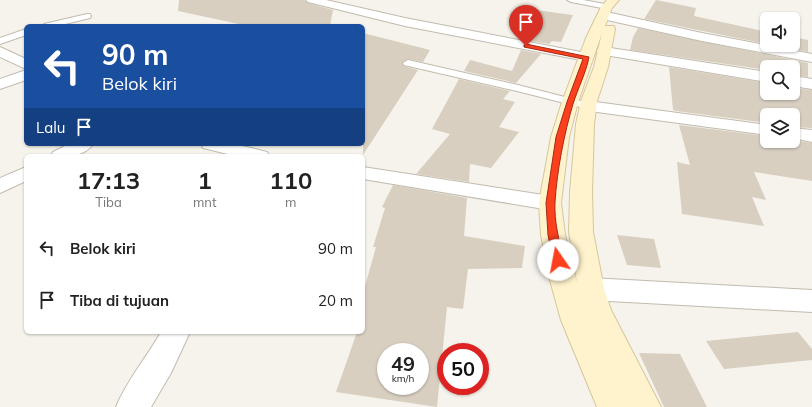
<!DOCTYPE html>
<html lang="id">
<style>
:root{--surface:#fff;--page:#f6f6f6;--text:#222;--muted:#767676}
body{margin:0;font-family:Mulish,sans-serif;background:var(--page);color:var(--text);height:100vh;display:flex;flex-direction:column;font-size:15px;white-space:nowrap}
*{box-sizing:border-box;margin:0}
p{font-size:13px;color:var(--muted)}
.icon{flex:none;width:22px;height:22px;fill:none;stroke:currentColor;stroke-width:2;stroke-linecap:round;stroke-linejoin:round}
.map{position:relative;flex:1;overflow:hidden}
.drawer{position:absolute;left:24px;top:154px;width:341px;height:180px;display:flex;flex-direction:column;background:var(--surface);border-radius:6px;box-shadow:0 1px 3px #0004}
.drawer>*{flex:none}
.banner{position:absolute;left:24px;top:24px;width:341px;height:122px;border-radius:6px;box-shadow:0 1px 3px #0004;background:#1a4fa0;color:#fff;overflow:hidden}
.buttons{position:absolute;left:760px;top:12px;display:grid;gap:8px}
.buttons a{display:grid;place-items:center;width:40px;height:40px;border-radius:6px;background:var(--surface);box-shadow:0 1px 3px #0004;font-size:20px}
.speed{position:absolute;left:377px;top:343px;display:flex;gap:8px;font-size:20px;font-weight:700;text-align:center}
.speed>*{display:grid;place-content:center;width:52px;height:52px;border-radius:50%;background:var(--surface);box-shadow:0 1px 3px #0004;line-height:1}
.speed small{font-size:10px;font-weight:400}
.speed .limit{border:6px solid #d22;background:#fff;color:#111}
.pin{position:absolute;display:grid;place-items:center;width:34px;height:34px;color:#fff;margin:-41px -17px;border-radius:50% 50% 50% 0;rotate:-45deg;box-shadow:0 0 4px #0007}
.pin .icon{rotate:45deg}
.me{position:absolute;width:44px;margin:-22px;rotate:348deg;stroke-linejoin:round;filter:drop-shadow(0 0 3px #0008)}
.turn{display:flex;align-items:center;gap:14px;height:84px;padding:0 12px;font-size:18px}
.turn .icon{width:52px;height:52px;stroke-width:2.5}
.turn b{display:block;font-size:28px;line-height:34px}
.then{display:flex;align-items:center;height:38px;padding:0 12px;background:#0003;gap:8px;font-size:15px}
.eta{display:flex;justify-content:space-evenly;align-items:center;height:68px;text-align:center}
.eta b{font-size:24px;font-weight:700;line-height:28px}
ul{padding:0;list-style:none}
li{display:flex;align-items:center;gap:12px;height:52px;padding:0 12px}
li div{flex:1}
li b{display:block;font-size:15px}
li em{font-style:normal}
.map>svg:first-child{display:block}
.building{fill:#d8cfc1;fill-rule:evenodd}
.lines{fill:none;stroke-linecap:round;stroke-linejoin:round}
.service-casing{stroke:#c2bbae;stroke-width:2}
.minor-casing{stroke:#c2bbae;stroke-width:2}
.secondary-casing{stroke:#d6c79b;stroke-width:2}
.service{fill:#fff;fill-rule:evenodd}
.minor{fill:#fff;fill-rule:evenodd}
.secondary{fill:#fff3cd;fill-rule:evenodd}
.route{fill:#fc3f1d;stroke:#a42913}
</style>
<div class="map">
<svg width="812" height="407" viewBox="0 0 812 407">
<rect width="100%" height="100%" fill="#f6f3ec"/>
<!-- building -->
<g class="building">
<path d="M 179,0 L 304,0 L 308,3 L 333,10 L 330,26 L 248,26 L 178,11 Z"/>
<path d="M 656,0 L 696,8 L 694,16 L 767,32 L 767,44 L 644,19 Z"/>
<path d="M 536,10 L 573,15 L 561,42 L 552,41 L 549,44 L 525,40 Z"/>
<path d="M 638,28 L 808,63 L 808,77 L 793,75 L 793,67 L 767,67 L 767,70 L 630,50 L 633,37 Z"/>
<path d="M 363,33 L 430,50 L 423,62 L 408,59 L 402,63 L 404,66 L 418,70 L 363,155 Z"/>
<path d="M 793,37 L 808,40 L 808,52 L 773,45 L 793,45 Z"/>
<path d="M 521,50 L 541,54 L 516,83 L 464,71 L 470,60 L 512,71 Z"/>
<path d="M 669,67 L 767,83 L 767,93 L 793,93 L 793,88 L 812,90 L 812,128 L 793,127 L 793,115 L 767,115 L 767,123 L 676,111 L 673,110 Z"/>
<path d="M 459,79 L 510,91 L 503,99 L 515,102 L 499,127 L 519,132 L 491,168 L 470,164 L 469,182 L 416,174 L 450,134 L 432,129 Z"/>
<path d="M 679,125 L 767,136 L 767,141 L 793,141 L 793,140 L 812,143 L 812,181 L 754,172 L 766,200 L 752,197 L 764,226 L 682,214 L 677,162 L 690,165 Z"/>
<path d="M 393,185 L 467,198 L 464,236 L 525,246 L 522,268 L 468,269 L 463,309 L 447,307 L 437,407 L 336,392 L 357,332 L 363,332 L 363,293 L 376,247 L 373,247 L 385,208 L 382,207 ZM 386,352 L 420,352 L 420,386 L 386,386 Z"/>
<path d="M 617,235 L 654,239 L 661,268 L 627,265 Z"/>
<path d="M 798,332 L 812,349 L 812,360 L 724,369 L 706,341 Z"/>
<path d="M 639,353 L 680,354 L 707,407 L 664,407 Z"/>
</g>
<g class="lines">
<!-- service casing -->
<g class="service-casing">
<g id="service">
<path d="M 567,0 L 583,0 L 610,5 L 611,7 L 607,9 L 571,2 Z"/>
<path d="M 87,14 L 90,14 L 91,16 L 90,18 L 57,26 L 43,26 L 44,24 Z"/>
<path d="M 26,29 L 26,35 L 0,44 L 0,38 Z"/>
<path d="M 408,60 L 518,85 L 592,104 L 594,106 L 592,108 L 588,109 L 517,91 L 404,65 L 403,63 Z"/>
</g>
</g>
<!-- minor casing -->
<g class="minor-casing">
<g id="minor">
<path d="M 306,0 L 326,0 L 405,18 L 586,53 L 591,54 L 593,57 L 591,60 L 586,61 L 405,26 L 308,2 Z"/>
<path d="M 611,13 L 702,33 L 812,54 L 812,62 L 702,41 L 607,20 L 605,17 L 607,14 Z"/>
<path d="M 0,47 L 26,59 L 26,69 L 0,57 Z"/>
<path d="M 604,47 L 767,72 L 767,82 L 599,54 L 597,51 L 599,48 Z"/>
<path d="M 26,70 L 26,80 L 0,89 L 0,79 Z"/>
<path d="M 793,76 L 812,79 L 812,89 L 793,86 Z"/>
<path d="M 588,101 L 767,125 L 767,135 L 582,110 L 580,106 L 582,102 Z"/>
<path d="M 793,128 L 812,130 L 812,142 L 793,138 Z"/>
<path d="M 69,144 L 93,144 C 84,158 65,156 50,156 L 53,152 Z"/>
<path d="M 201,144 L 234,144 L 267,152 L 270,156 L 236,156 L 203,148 Z"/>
<path d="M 26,167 L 26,181 L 0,193 L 0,178 Z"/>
<path d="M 363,167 L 550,196 L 558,198 L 561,203 L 558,208 L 550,210 L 363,179 Z"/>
<path d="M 591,278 L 812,290 L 812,312 L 591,300 L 582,297 L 578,289 L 582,281 Z"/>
<path d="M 161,332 L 190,332 L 171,373 L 151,407 L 116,407 C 127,380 147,357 161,332 Z"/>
</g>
</g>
<!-- secondary casing -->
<g class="secondary-casing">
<path id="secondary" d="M 607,0 L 619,0 L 612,8 L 605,26 L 614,26 L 615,29 L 608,67 L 597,101 L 594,124 L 592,192 L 593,232 L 604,289 L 611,310 L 661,407 L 597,407 L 561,320 L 551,284 L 541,235 L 539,203 L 551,137 L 562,102 L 586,38 L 601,7 ZM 602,33 L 594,67 L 581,101 L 576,124 L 570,192 L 569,232 L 577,283 L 565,235 L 561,203 L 569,137 L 578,102 Z"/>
</g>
<!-- service -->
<use href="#service" class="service"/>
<!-- minor -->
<use href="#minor" class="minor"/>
<!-- secondary -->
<use href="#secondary" class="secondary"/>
</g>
<!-- route -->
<path class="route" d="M 526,44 L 589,57 C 586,73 578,88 573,104 C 564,134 557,171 555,202 C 554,221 559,241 564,260 L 562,262 L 555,262 L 553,260 L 548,235 L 546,203 L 556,137 L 567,102 L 583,59 L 524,47 L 524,45 Z"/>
</svg>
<div class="buttons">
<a><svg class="icon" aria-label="sound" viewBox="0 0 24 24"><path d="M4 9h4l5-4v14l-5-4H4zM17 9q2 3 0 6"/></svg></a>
<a><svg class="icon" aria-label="search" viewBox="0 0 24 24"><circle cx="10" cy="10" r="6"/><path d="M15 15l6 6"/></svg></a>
<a><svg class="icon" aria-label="layers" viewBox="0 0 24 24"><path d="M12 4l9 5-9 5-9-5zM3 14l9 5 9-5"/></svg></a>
</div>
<div class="speed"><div>49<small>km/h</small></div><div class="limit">50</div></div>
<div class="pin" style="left:526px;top:46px;background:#d93025"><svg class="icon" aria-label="arrive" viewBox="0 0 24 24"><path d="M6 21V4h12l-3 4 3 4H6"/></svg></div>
<svg class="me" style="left:558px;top:260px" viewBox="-20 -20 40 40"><circle r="19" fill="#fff"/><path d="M0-13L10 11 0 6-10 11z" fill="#fc3f1d"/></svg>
<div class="banner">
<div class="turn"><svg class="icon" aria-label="left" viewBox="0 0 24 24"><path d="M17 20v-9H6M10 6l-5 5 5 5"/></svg><div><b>90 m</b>Belok kiri</div></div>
<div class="then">Lalu<svg class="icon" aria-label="arrive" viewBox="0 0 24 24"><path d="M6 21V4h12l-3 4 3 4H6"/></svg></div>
</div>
<section class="drawer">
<div class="eta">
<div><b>17:13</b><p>Tiba</p></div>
<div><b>1</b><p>mnt</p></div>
<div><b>110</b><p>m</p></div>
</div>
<ul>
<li><svg class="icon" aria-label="left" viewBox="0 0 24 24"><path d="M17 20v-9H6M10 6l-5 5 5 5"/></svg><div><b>Belok kiri</b></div><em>90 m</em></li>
<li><svg class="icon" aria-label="arrive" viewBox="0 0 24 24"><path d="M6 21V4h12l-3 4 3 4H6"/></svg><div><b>Tiba di tujuan</b></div><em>20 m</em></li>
</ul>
</section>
</div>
